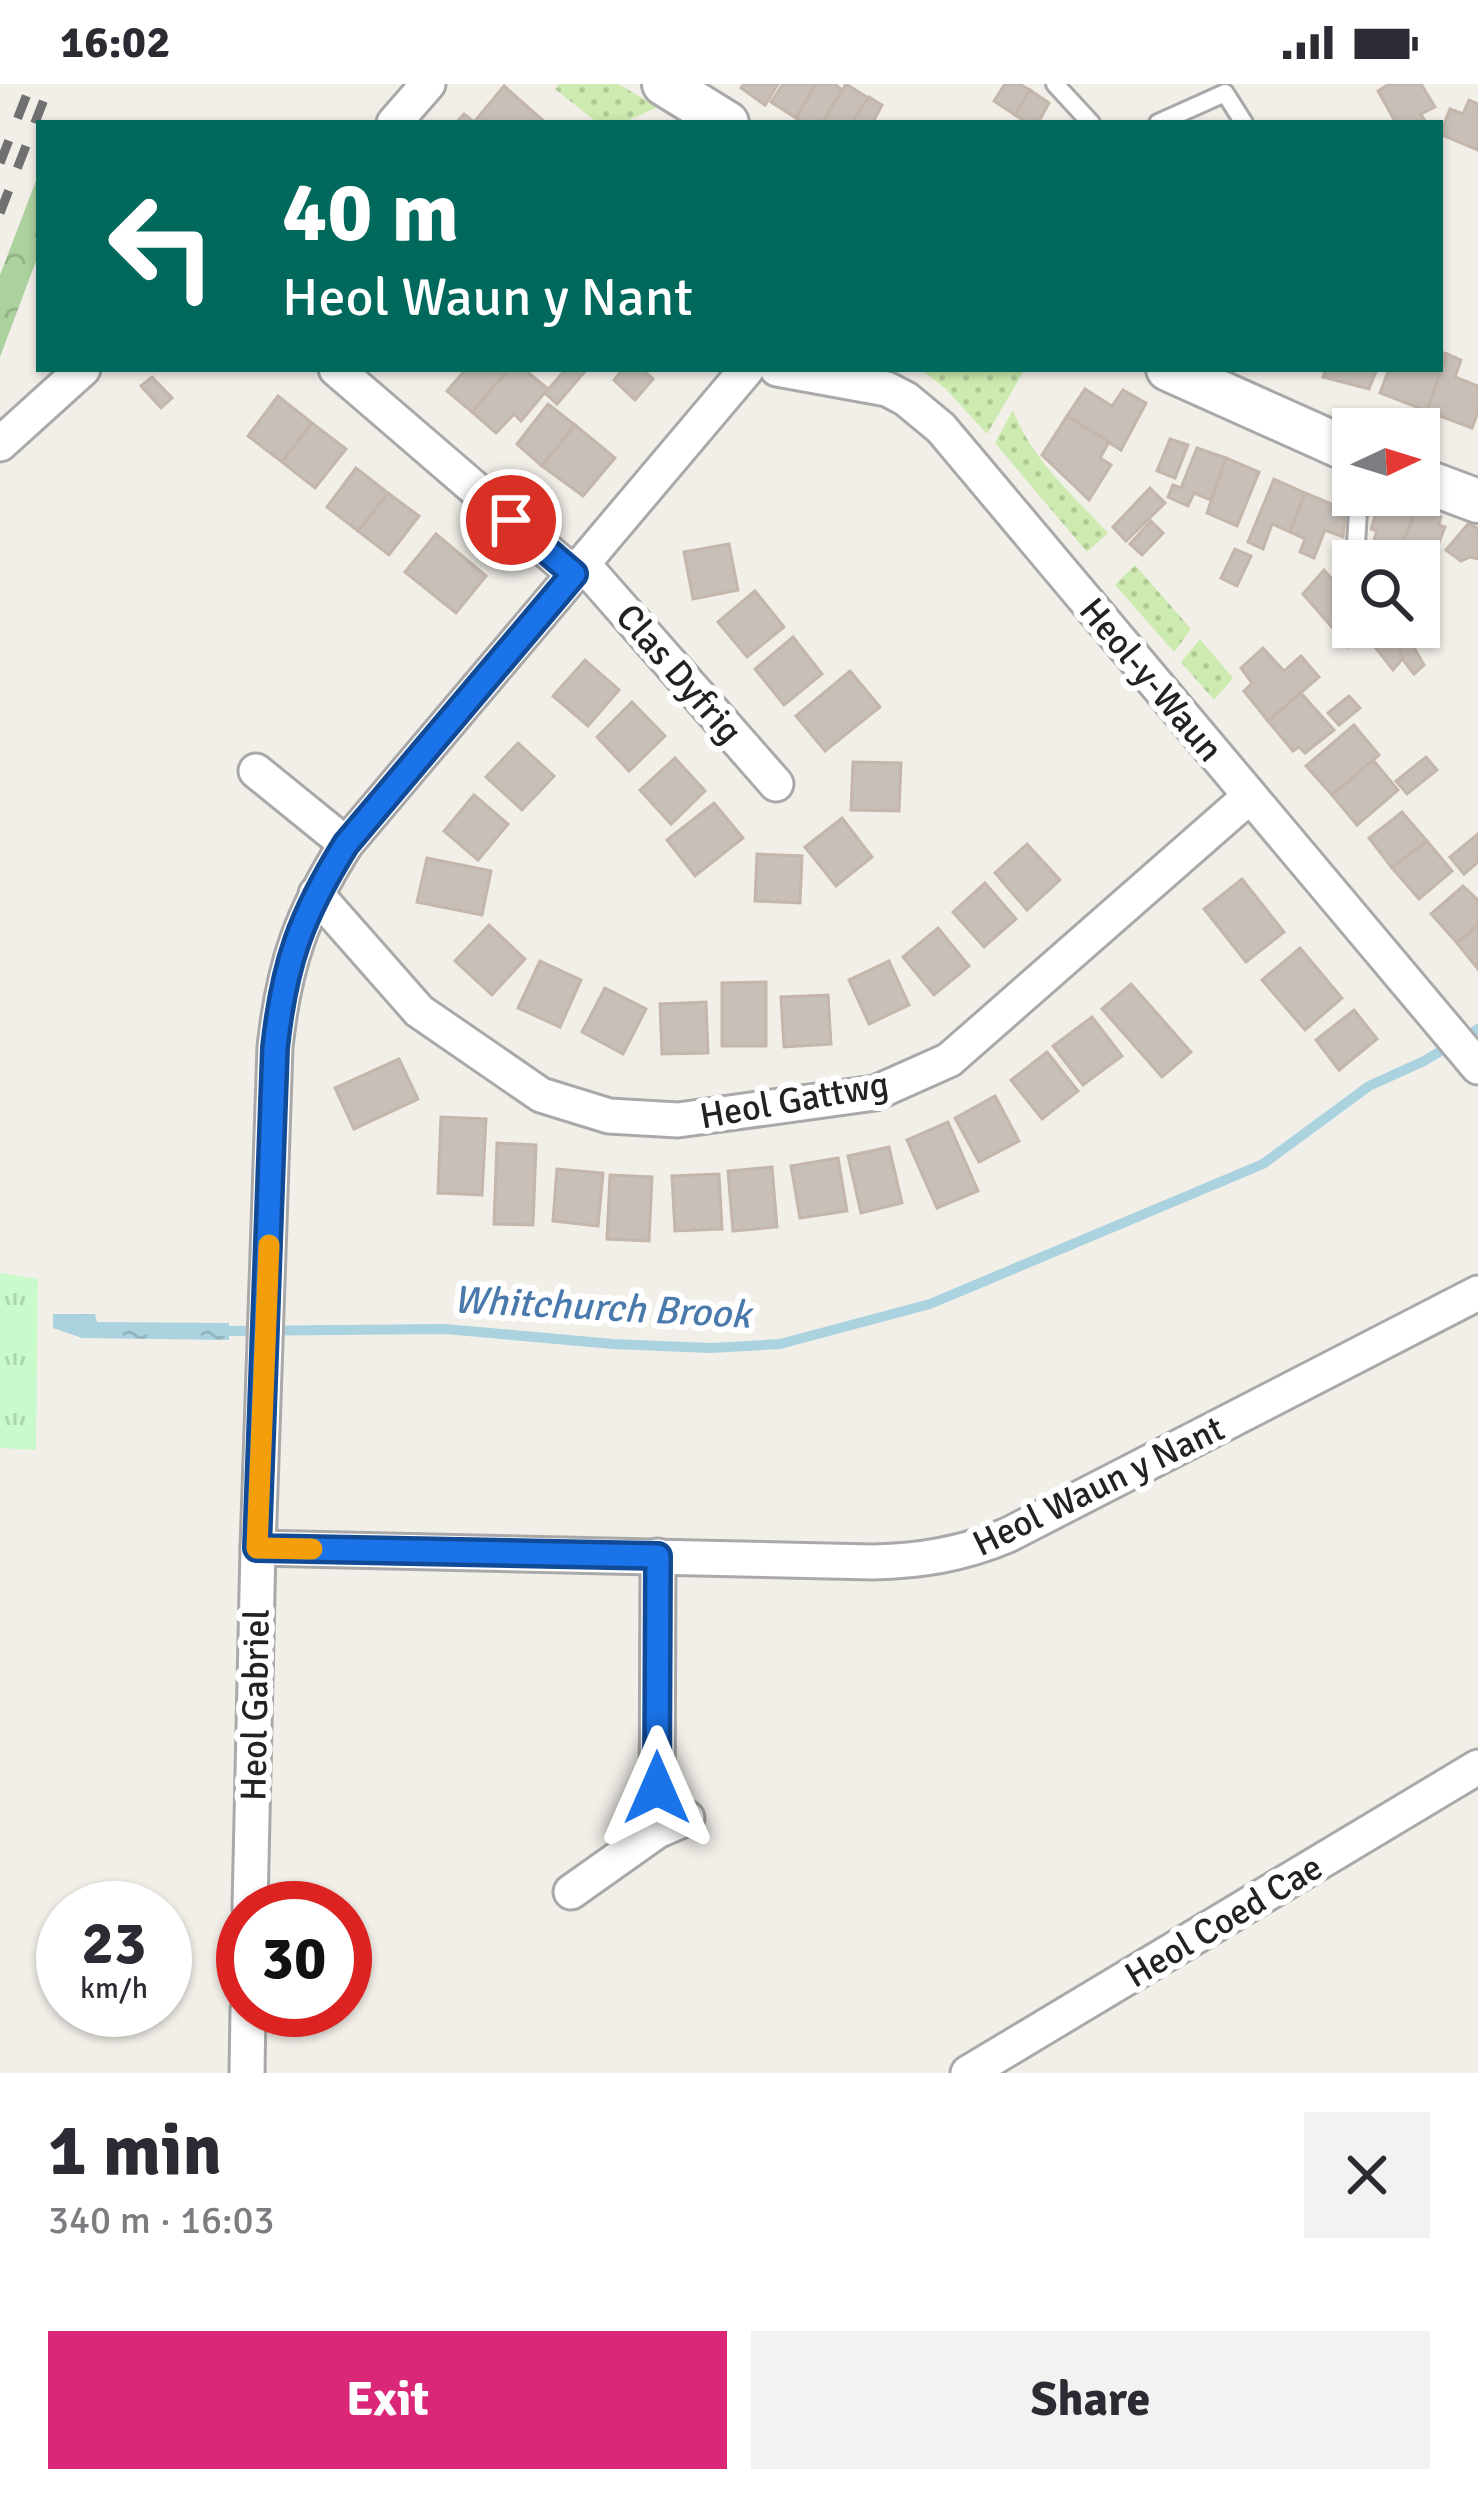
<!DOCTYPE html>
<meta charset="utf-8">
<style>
:root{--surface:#fff;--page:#f2f2f3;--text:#2b2b33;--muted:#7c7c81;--accent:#db2777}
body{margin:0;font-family:Signika,sans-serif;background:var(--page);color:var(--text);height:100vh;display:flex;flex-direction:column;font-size:45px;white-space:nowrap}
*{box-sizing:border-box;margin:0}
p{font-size:39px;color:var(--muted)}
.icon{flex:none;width:66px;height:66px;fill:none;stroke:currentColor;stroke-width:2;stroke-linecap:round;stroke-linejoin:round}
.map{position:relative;height:1989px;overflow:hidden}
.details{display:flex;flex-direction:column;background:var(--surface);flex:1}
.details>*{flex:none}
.hud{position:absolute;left:36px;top:36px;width:1407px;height:252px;border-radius:0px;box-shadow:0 3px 9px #0004;background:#00695c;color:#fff;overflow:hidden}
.needle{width:78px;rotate:86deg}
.buttons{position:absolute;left:1332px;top:324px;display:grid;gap:24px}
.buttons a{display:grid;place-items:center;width:108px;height:108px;border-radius:0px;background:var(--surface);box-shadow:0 3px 9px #0004;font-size:60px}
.speed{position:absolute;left:36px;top:1797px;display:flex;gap:24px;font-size:60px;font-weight:700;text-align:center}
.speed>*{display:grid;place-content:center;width:156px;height:156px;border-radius:50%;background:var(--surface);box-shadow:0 3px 9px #0004;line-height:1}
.speed small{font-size:30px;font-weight:400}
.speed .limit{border:18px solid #d22;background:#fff;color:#111}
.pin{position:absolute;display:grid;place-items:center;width:102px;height:102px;color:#fff;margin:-51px;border:6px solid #fff;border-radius:50%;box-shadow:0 3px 12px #0007}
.me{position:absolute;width:132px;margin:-66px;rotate:0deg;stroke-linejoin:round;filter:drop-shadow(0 0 9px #0008)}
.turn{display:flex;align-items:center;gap:42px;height:252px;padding:0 48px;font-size:54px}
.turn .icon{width:156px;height:156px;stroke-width:2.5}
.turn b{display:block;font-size:84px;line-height:102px}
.round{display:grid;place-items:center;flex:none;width:126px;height:126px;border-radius:0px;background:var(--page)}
.head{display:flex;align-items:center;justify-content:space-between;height:204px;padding:0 48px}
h1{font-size:72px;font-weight:700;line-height:90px}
.button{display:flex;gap:24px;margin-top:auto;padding:24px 48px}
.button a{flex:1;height:138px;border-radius:0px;background:var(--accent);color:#fff;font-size:48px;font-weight:700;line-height:138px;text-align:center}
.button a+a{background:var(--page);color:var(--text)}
.status{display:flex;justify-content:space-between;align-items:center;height:84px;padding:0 60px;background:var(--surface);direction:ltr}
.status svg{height:33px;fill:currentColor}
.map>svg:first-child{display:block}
.grass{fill:url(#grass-dots)}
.forest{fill:url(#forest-crowns)}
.park{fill:url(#park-tufts)}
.water{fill:url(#water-ripples)}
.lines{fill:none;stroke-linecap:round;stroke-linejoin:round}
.stream{stroke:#aad3df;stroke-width:10}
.building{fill:#c7bfb8;stroke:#c4b6ab;stroke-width:3}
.service-casing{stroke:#a9a9a9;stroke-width:22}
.minor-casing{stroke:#a9a9a9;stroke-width:39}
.tertiary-casing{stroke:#a9a9a9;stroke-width:48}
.service{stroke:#fff;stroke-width:16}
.minor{stroke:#fff;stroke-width:33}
.tertiary{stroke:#fff;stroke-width:42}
.rail{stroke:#707070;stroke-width:9;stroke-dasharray:24 24;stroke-linecap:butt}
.route-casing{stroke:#114b97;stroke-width:30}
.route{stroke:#1a73e8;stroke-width:21}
.slow{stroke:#f59e0b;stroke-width:21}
.labels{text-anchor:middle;stroke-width:12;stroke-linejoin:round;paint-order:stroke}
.street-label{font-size:36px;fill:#222;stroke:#fff}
.water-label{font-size:39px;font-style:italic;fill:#4a7aab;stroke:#fff}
</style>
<div class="status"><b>16:02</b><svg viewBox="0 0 49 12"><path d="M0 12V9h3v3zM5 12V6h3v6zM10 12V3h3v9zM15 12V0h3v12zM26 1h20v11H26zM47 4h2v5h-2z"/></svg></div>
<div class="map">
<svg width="1478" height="1989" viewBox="0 0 1478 1989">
<defs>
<pattern id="grass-dots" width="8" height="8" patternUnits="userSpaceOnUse" patternTransform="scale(3)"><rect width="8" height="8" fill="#cdebb0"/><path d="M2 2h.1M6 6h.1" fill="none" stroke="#b0c997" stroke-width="1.8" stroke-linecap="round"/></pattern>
<pattern id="forest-crowns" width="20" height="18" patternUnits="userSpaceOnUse" patternTransform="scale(3)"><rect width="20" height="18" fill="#add19e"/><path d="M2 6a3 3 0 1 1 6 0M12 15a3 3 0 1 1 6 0" fill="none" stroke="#95b388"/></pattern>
<pattern id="park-tufts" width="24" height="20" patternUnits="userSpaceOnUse" patternTransform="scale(3)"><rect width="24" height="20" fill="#c8facc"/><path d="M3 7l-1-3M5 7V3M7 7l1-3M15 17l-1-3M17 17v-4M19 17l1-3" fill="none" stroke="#acd6af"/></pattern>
<pattern id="water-ripples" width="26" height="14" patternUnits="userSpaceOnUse" patternTransform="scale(3)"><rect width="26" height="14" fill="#aad3df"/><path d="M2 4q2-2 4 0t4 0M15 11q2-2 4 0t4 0" fill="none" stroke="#92b5bf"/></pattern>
</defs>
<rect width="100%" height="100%" fill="#f2efe9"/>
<!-- grass -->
<g class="grass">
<path d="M 560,0 L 618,0 L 658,23 L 622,39 L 598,39 L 555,5 Z"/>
<path d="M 920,285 L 1025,285 L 987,350 L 945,304 Z"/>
<path d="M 1013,326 C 1031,375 1074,412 1108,449 L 1087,468 L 995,359 Z"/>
<path d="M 1135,481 L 1191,545 L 1174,568 L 1115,501 Z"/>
<path d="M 1200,555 L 1233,594 L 1214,616 L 1181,578 Z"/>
</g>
<!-- forest -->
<path class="forest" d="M 39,89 L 39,169 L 0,273 L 0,191 Z"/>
<!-- park -->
<path class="park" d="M 0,1189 L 38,1195 L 36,1366 L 0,1364 Z"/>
<!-- water -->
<path class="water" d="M 53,1230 L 95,1230 L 97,1238 L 229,1239 L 229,1256 L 82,1254 L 53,1244 Z"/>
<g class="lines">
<!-- stream -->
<path class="stream" d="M 218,1247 L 445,1245 L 613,1260 L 711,1264 L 780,1260 L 930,1220 L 1263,1080 L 1369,1002 L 1424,977 L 1478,945"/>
</g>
<!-- building -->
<g class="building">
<path d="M 744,0 L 778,0 L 765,21 L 741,4 Z"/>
<path d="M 783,0 L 816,0 L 796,34 L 771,18 Z"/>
<path d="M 816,0 L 835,0 L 842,6 L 822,39 L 804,39 L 796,34 Z"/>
<path d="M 846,0 L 868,14 L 852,39 L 822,39 Z"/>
<path d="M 1005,0 L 1019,0 L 1030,6 L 1015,31 L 994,17 Z"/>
<path d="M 1389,0 L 1421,0 L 1435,23 L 1421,30 L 1426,39 L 1396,39 L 1378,7 Z"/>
<path d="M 504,2 L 546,39 L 456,39 L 464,30 L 474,38 Z"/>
<path d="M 1030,6 L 1049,19 L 1038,39 L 1028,39 L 1015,31 Z"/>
<path d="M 869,13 L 882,21 L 874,36 L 878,39 L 852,39 Z"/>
<path d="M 1469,16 L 1478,20 L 1478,66 L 1440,50 L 1450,25 L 1463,30 Z"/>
<path d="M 1440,268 L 1447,270 L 1427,327 L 1380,309 L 1389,285 L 1440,285 Z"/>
<path d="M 1447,270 L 1461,276 L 1455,293 L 1478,302 L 1478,328 L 1472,344 L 1427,327 Z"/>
<path d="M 466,285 L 509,285 L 472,328 L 447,307 Z"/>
<path d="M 509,285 L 524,285 L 548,305 L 521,337 L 514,330 L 496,349 L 472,328 Z"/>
<path d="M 566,285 L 587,285 L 557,320 L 545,309 Z"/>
<path d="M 623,285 L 642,285 L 653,295 L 635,316 L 614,296 Z"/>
<path d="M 1326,285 L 1377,285 L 1369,305 L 1323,293 Z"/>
<path d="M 152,293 L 172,314 L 161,324 L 141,302 Z"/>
<path d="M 1085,305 L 1112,322 L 1123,306 L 1146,319 L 1121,366 L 1067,332 Z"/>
<path d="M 278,312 L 312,339 L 282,378 L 248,352 Z"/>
<path d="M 548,320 L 575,341 L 542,382 L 517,360 Z"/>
<path d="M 1067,332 L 1109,358 L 1100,374 L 1111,381 L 1089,416 L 1042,371 Z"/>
<path d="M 312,339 L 346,365 L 315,404 L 282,378 Z"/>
<path d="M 575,341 L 615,374 L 583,412 L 542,382 Z"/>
<path d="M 1170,355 L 1188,361 L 1175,394 L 1157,387 Z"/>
<path d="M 1197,364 L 1226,374 L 1211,416 L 1194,409 L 1188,422 L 1168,413 L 1173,401 L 1181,404 Z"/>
<path d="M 1226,374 L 1259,388 L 1237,442 L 1207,429 Z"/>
<path d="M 356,384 L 388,409 L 358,447 L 327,423 Z"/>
<path d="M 1274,395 L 1305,409 L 1290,448 L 1272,440 L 1263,465 L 1248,458 Z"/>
<path d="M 1150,404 L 1165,419 L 1126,457 L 1113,443 Z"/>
<path d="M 388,409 L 419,432 L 389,471 L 358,447 Z"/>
<path d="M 1305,409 L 1346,426 L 1343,453 L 1325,446 L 1314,474 L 1300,468 L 1305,455 L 1290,448 Z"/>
<path d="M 1391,414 L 1417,424 L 1399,467 L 1392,464 L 1390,469 L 1372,462 L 1377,447 L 1371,445 L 1380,417 L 1389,420 Z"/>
<path d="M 1417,424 L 1441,433 L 1439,441 L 1445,443 L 1435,469 L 1430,466 L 1423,481 L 1404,474 L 1408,463 L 1402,461 Z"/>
<path d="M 1151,437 L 1163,449 L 1142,471 L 1130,460 Z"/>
<path d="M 1468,440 L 1478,444 L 1478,475 L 1470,473 L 1461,477 L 1446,466 Z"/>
<path d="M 436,450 L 486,492 L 456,529 L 405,488 Z"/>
<path d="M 729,460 L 738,506 L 693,515 L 684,468 Z"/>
<path d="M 1235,465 L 1251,472 L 1237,502 L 1221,494 Z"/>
<path d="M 1324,486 L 1353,519 L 1353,543 L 1372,543 L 1349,563 L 1303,510 Z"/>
<path d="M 755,507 L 784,543 L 747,573 L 718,538 Z"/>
<path d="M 1378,543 L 1388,543 L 1404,573 L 1393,586 L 1367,553 Z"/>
<path d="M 1392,543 L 1411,543 L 1404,546 L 1424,581 L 1414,590 L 1404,577 Z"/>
<path d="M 793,553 L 822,590 L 784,621 L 755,585 Z"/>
<path d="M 1263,564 L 1284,587 L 1301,572 L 1319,593 L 1268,637 L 1244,607 L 1252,599 L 1241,584 Z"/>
<path d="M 585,576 L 619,606 L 588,642 L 553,612 Z"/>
<path d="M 850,587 L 880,623 L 825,667 L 796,632 Z"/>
<path d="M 1301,609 L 1334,646 L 1305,669 L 1299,663 L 1293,667 L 1268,637 Z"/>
<path d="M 1349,612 L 1360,624 L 1339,641 L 1328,629 Z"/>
<path d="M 632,618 L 665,652 L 629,687 L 597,653 Z"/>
<path d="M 1354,641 L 1379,671 L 1332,711 L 1306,682 Z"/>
<path d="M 518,659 L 554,692 L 522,726 L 486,693 Z"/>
<path d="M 1426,673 L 1437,686 L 1407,710 L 1396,697 Z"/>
<path d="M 675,674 L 705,707 L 671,740 L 640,706 Z"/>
<path d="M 1373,676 L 1398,706 L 1357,741 L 1332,711 Z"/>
<path d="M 853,678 L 901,679 L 899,727 L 851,726 Z"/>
<path d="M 474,711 L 508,740 L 478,776 L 444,747 Z"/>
<path d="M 714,719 L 743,754 L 695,792 L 667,756 Z"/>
<path d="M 1402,728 L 1427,757 L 1392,784 L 1369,754 Z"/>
<path d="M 842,734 L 872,773 L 836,802 L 805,763 Z"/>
<path d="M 1478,750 L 1478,778 L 1464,790 L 1450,773 Z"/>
<path d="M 1427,757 L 1452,787 L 1419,815 L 1392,784 Z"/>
<path d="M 1027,760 L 1060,796 L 1027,826 L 995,789 Z"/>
<path d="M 757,770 L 802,772 L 800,819 L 755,817 Z"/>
<path d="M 427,774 L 491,787 L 482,831 L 417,818 Z"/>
<path d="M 1242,795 L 1284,848 L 1246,878 L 1204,825 Z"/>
<path d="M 985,799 L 1016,835 L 984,863 L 953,828 Z"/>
<path d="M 1463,802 L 1478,816 L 1478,841 L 1457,859 L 1431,830 Z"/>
<path d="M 489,841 L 525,875 L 492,911 L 455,877 Z"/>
<path d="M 1478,841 L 1478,885 L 1457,859 Z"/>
<path d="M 938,844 L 969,882 L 934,911 L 903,873 Z"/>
<path d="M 1300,864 L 1342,914 L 1305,946 L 1262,896 Z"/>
<path d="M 540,877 L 581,896 L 560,943 L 518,924 Z"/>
<path d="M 889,877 L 909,921 L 869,940 L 849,896 Z"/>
<path d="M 766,898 L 766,962 L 722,962 L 722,899 Z"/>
<path d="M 1131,900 L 1191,968 L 1162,993 L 1102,925 Z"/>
<path d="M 605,904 L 646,925 L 623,970 L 582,948 Z"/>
<path d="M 828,911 L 831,960 L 784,963 L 781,913 Z"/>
<path d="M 706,918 L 708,969 L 662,970 L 660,920 Z"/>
<path d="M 1354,926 L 1377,955 L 1339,986 L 1316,956 Z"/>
<path d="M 1092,933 L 1122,972 L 1083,1001 L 1053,962 Z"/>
<path d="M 1047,968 L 1078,1007 L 1042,1035 L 1011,996 Z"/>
<path d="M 399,975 L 418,1015 L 354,1045 L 335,1004 Z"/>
<path d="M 995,1012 L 1019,1057 L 979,1078 L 955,1034 Z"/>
<path d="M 441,1033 L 486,1035 L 482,1111 L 438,1109 Z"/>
<path d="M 948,1038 L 978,1107 L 937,1124 L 907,1056 Z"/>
<path d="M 497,1059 L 536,1061 L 533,1141 L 494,1140 Z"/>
<path d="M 889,1063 L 902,1119 L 861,1129 L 848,1072 Z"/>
<path d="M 838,1074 L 847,1127 L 800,1134 L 791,1082 Z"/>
<path d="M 772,1083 L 777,1143 L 733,1147 L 728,1087 Z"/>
<path d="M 557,1085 L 603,1089 L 598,1142 L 553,1137 Z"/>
<path d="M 719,1090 L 722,1145 L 675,1147 L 672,1092 Z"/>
<path d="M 610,1091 L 652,1093 L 649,1157 L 607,1155 Z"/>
</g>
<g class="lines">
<!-- service casing -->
<g class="service-casing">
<g id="service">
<path d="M 1055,0 L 1091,39"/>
<path d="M 1158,39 L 1225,9 L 1244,39"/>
<path d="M 1355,477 L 1359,411"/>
</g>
</g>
<!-- minor casing -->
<g class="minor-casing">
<g id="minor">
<path d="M 394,39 L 428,0"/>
<path d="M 336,285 L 574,490"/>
<path d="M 777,285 L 887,305 L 906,315 L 941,344 L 1478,983"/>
<path d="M 0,360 L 83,285"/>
<path d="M 582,479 L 776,700"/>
<path d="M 256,687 L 346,760"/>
<path d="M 316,810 L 419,927 L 541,1011 L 609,1032 L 678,1036 L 875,1009 L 949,976 L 1250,712"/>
<path d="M 258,1464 L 873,1478 C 921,1477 963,1470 1008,1451 L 1478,1209"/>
<path d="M 657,1747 L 658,1472"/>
<path d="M 571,1808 L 657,1747 L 687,1734"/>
<path d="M 250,1824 L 258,1464 L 275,963 C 284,880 301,831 346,760 L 747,285"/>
<path d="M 247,1989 L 248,1926"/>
<path d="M 968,1989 L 1478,1683"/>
</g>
</g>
<!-- tertiary casing -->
<g class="tertiary-casing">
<g id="tertiary">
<path d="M 664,0 L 727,39"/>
<path d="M 1168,285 L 1353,368"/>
<path d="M 1419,395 L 1478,417"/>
</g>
</g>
<!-- service -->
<use href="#service" class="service"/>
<!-- minor -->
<use href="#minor" class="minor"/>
<!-- tertiary -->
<use href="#tertiary" class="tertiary"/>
<!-- rail -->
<g class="rail">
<path d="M 0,79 L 31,0"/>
<path d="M 0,129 L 50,0"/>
</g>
</g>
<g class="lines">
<!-- route casing -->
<g class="route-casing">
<path id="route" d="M 511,436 L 574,490 L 346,760 C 301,832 284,879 275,964 L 257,1464 L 658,1472 L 657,1704"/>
</g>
<!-- route -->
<use href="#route" class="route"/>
<!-- slow -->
<path class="slow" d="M 269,1161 L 257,1464 L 312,1465"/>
</g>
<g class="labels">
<!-- street labels -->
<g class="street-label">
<text transform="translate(680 589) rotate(49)" y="13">Clas Dyfrig</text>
<text transform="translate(1152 595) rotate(50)" y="13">Heol-y-Waun</text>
<text transform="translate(794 1015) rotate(-10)" y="13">Heol Gattwg</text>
<text transform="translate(1098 1401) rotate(-26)" y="13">Heol Waun y Nant</text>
<text transform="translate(254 1621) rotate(-89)" y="13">Heol Gabriel</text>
<text transform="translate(1223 1836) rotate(-31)" y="13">Heol Coed Cae</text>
</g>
<!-- water labels -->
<g class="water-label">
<text transform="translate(602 1222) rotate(3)" y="14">Whitchurch Brook</text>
</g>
</g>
</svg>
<div class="buttons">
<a><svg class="needle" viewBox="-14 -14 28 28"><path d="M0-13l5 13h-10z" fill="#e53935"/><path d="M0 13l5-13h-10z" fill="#7c7c81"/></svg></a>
<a><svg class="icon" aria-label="search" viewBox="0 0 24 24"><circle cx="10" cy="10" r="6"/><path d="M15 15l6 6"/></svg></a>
</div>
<div class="speed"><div>23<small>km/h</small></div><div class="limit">30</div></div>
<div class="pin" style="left:511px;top:436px;background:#d93025"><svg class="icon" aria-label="arrive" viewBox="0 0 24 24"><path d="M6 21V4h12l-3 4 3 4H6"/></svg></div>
<svg class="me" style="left:657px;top:1704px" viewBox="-20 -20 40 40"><path d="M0-17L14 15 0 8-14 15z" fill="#1a73e8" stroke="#fff" stroke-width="4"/></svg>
<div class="hud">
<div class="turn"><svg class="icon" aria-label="left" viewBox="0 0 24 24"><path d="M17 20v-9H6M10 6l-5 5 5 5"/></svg><div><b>40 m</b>Heol Waun y Nant</div></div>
</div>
</div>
<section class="details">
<div class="head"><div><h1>1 min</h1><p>340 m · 16:03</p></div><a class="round"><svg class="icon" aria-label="close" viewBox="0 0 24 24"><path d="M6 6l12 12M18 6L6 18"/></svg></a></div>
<div class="button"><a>Exit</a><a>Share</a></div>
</section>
